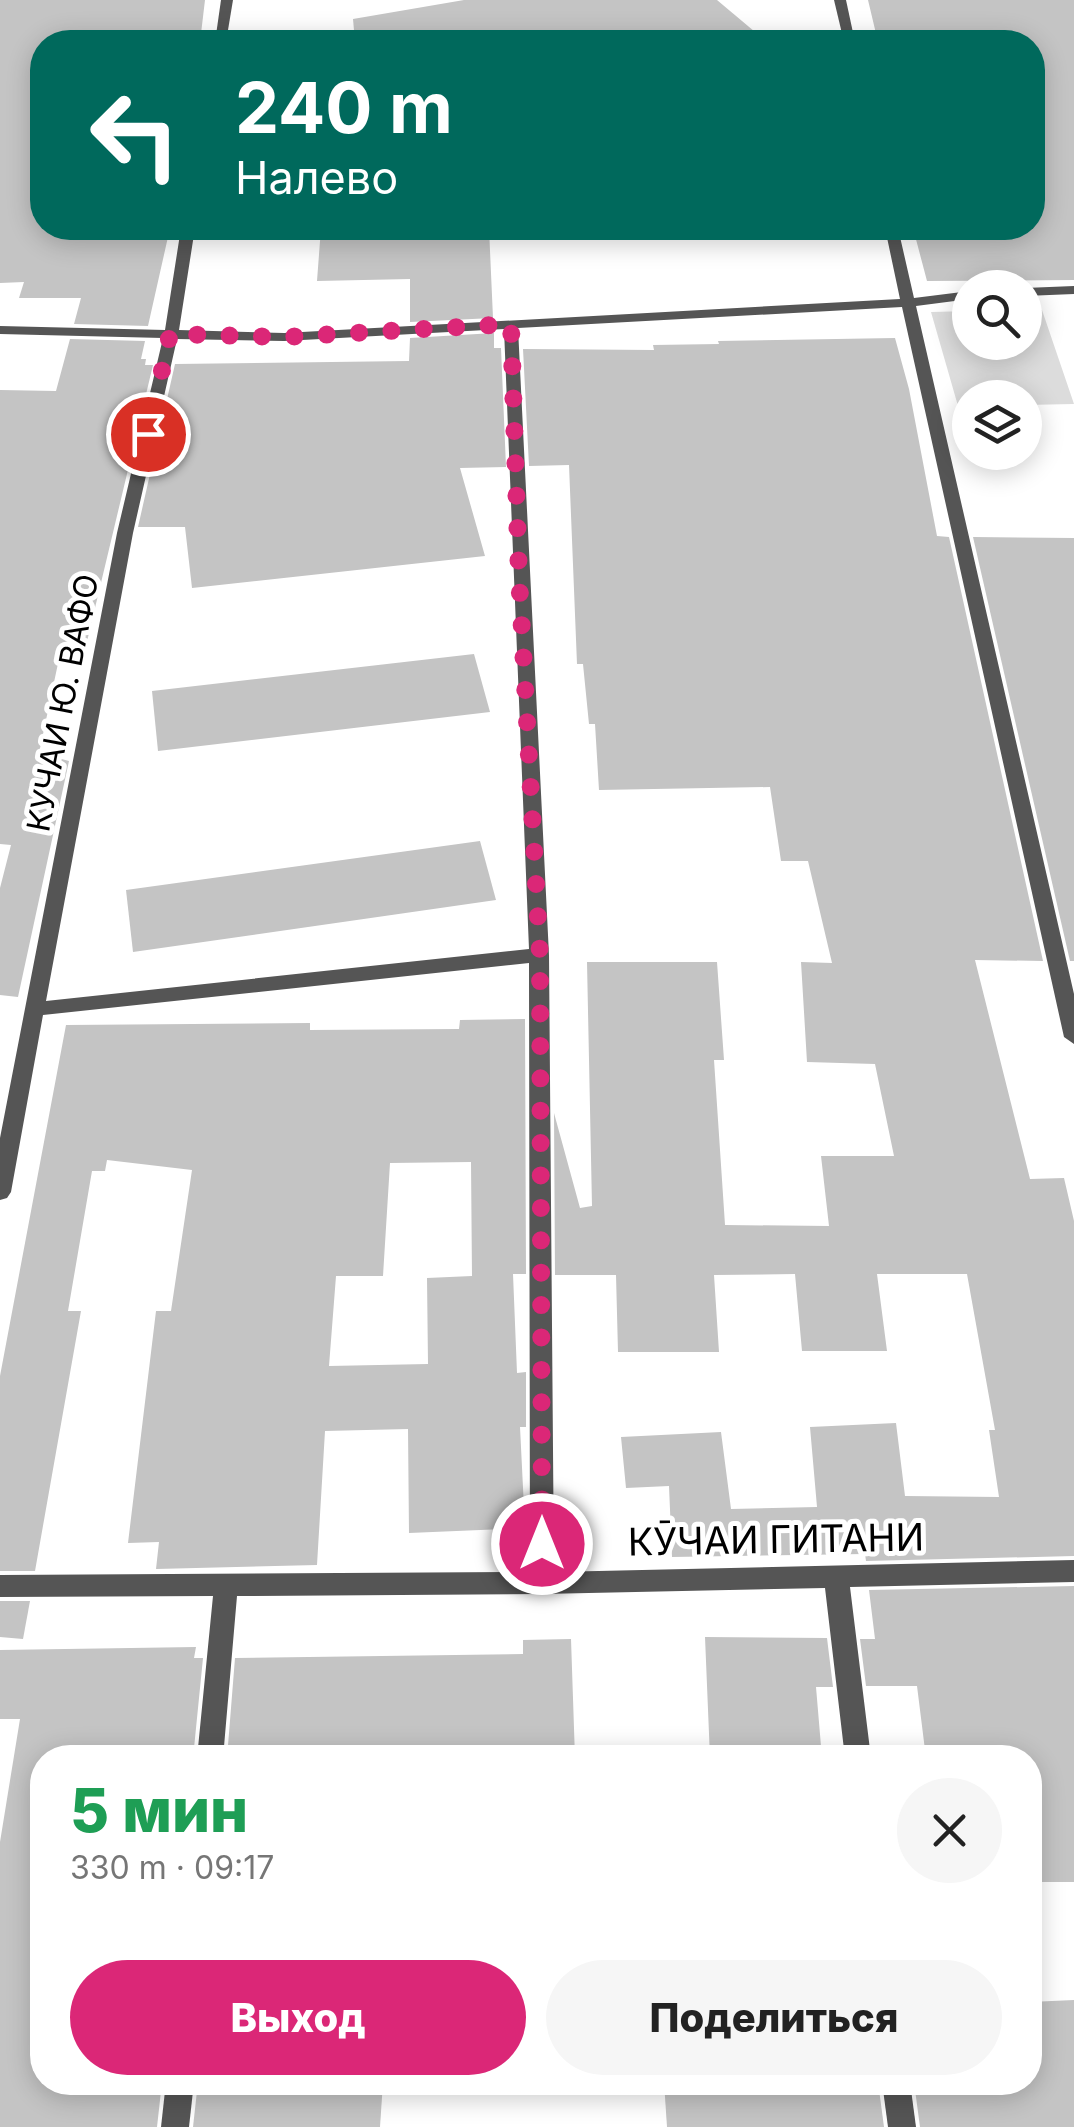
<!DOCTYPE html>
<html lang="ru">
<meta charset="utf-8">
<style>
:root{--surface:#fff;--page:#f6f6f6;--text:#222;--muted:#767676;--accent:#db2777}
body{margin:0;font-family:Inter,sans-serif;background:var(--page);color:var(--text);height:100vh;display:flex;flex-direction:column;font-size:38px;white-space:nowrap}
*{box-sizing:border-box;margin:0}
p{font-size:32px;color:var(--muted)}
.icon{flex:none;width:55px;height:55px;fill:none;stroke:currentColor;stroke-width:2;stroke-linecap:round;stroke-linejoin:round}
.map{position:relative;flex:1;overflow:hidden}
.details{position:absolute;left:30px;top:1745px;width:1012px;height:350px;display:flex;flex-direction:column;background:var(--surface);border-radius:40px;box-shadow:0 5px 25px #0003}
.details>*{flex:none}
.guide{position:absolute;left:30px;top:30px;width:1015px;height:210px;border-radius:40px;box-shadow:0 5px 25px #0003;background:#00695c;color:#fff;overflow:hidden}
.tools{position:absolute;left:952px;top:270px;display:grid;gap:20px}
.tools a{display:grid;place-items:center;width:90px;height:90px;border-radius:50%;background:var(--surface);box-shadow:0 5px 25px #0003;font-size:50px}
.pin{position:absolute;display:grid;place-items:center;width:85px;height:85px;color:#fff;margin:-42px;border:5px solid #fff;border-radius:50%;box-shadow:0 2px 10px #0007}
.me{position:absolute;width:110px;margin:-55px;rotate:0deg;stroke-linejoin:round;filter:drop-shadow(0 0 8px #0008)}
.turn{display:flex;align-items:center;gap:35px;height:210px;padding:0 40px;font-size:45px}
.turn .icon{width:130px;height:130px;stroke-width:2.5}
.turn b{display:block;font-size:70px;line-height:85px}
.round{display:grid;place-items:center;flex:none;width:105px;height:105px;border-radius:52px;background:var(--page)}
.overview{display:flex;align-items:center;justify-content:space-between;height:170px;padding:0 40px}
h1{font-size:60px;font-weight:800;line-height:75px;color:#1e9e55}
.cta{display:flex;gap:20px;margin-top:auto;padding:20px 40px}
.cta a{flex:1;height:115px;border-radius:60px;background:var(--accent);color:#fff;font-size:40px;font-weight:800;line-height:115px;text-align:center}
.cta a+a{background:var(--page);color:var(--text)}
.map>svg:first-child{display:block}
.green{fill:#dcdcdc}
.building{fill:#c4c4c4;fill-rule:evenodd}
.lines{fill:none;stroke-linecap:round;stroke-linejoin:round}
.minor{fill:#555;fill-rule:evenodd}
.route{stroke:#db2777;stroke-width:18;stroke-dasharray:0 32.4}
.labels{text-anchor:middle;stroke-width:10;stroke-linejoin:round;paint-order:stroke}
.street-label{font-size:32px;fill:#000;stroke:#fff}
.near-street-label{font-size:38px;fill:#000;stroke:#fff}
</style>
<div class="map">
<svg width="1074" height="2127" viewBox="0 0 1074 2127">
<rect width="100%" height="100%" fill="#fff"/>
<!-- green -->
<path class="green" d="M 1025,310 L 1042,310 L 1074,404 L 1025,405 L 1025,398 L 970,398 L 970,406 L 958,406 L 931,312 L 970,311 L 970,342 L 1025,342 Z"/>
<!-- building -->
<g class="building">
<path d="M 0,0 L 205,0 L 200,42 L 42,42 L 42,228 L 170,228 L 148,326 L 74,324 L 81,298 L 19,298 L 24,282 L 0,283 Z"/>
<path d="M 464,0 L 717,0 L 767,42 L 355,42 L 353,19 Z"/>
<path d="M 868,0 L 1074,0 L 1074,280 L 927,281 L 913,228 L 1032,228 L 1032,42 L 878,42 Z"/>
<path d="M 321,228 L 489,228 L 493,318 L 410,322 L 410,279 L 317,281 Z"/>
<path d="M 494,333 L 494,348 L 501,348 L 506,467 L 460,468 L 485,556 L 192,588 L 185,527 L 138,527 L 175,364 L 409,361 L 410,338 Z"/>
<path d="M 895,338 L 909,389 L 937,536 L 949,537 L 1043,961 L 975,960 L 1030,1179 L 1064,1178 L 1074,1221 L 1074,1556 L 866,1561 L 865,1554 L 672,1557 L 669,1486 L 626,1488 L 621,1437 L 721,1432 L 731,1509 L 817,1507 L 810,1427 L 896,1423 L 905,1496 L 999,1497 L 989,1430 L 995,1430 L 967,1274 L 877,1274 L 887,1351 L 802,1351 L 795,1274 L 714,1275 L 719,1352 L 618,1352 L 616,1275 L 555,1275 L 554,1113 L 580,1208 L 592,1206 L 587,962 L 717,962 L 724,1060 L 714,1060 L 725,1225 L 829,1226 L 821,1156 L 894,1156 L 875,1064 L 807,1062 L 801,962 L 832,963 L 808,861 L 781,861 L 770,787 L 599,790 L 595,724 L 589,724 L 583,664 L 577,664 L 569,465 L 529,466 L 523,349 L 654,350 L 653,345 L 719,344 L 718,341 Z"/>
<path d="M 70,339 L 145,341 L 141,359 L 146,359 L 145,365 L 153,365 L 84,654 L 60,654 L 39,753 L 69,761 L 18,997 L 0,995 L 0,888 L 11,845 L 0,844 L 0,390 L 56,391 Z"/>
<path d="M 973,537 L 1074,538 L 1074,961 L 1070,961 Z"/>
<path d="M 474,654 L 490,712 L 158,751 L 152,691 Z"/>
<path d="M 480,841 L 496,900 L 133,952 L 126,890 Z"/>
<path d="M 525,1019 L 526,1274 L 513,1274 L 517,1373 L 526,1372 L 526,1427 L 520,1427 L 525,1528 L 409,1533 L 408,1429 L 325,1431 L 317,1565 L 156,1569 L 159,1542 L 128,1543 L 156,1311 L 171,1311 L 192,1170 L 107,1160 L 105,1171 L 92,1171 L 68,1311 L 81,1311 L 35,1571 L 0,1571 L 0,1376 L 66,1025 L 310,1023 L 310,1030 L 459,1029 L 460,1020 ZM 471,1162 L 472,1276 L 427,1278 L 428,1364 L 329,1366 L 336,1276 L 383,1276 L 390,1163 Z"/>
<path d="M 1074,1586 L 1074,1882 L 1030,1882 L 1030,1758 L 926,1758 L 917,1686 L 866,1686 L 860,1639 L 875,1639 L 869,1590 Z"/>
<path d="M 0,1601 L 30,1601 L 23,1639 L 0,1637 Z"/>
<path d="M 705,1637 L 827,1638 L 833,1687 L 816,1687 L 822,1758 L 710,1758 Z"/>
<path d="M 571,1639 L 575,1758 L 227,1758 L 235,1658 L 523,1654 L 523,1640 Z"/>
<path d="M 196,1647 L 194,1658 L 203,1658 L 193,1758 L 42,1758 L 42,2082 L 162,2082 L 157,2127 L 0,2127 L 0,1842 L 20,1719 L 0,1719 L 0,1650 Z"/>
<path d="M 1074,2000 L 1074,2127 L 920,2127 L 914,2082 L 1030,2082 L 1030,2002 Z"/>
<path d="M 198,2082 L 383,2082 L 380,2127 L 193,2127 Z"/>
<path d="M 664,2082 L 878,2082 L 884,2127 L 667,2127 Z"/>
</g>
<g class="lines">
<!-- minor -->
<g class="minor">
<path d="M 221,0 L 233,0 L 226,42 L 215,42 Z"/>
<path d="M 834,0 L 846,0 L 855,42 L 844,42 Z"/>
<path d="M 181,228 L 195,228 L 179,330 L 284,333 L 900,299 L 885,228 L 898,228 L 914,298 L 970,291 L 970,299 L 916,306 L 1074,994 L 1074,1044 L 1064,1037 L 902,307 L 518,328 L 549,955 L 554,1572 L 1074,1560 L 1074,1582 L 850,1587 L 871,1758 L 845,1758 L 825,1588 L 542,1594 L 237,1596 L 223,1758 L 197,1758 L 213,1596 L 0,1597 L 0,1575 L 530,1572 L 529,963 L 43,1015 L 11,1192 L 7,1198 L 0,1200 L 0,1138 L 117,533 L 163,338 L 0,334 L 0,326 L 165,330 ZM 504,329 L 529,949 L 46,1001 L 133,533 L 177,339 L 284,341 Z"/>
<path d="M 1074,286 L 1074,294 L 1025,296 L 1025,288 Z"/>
<path d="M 166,2082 L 194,2082 L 189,2127 L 161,2127 Z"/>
<path d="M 882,2082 L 910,2082 L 916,2127 L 888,2127 Z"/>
</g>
</g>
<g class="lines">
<!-- route -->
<path class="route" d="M 148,434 L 170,334 L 284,337 L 511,324 L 519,577 L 540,955 L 542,1544"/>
</g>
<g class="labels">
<!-- street labels -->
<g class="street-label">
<text transform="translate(63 703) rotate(-79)" y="11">КУЧАИ Ю. ВАФО</text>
</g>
<!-- near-street labels -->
<g class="near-street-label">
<text transform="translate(776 1540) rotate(-1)" y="13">КӮЧАИ ГИТАНИ</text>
</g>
</g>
</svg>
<div class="tools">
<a><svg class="icon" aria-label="search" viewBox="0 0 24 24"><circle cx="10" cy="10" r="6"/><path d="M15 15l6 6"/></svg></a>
<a><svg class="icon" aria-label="layers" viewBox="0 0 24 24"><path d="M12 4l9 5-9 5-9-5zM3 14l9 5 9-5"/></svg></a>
</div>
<div class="pin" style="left:148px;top:434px;background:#d93025"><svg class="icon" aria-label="arrive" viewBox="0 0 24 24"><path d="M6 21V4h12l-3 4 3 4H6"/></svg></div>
<svg class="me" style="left:542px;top:1544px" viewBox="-20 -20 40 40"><circle r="17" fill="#db2777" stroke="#fff" stroke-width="3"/><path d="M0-11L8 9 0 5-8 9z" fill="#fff"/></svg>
<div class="guide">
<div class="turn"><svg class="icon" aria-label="left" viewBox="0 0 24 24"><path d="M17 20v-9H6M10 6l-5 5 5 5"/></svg><div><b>240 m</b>Налево</div></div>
</div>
<section class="details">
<div class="overview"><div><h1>5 мин</h1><p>330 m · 09:17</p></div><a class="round"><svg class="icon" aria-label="close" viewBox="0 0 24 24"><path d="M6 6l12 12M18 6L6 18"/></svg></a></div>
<div class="cta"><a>Выход</a><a>Поделиться</a></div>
</section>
</div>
